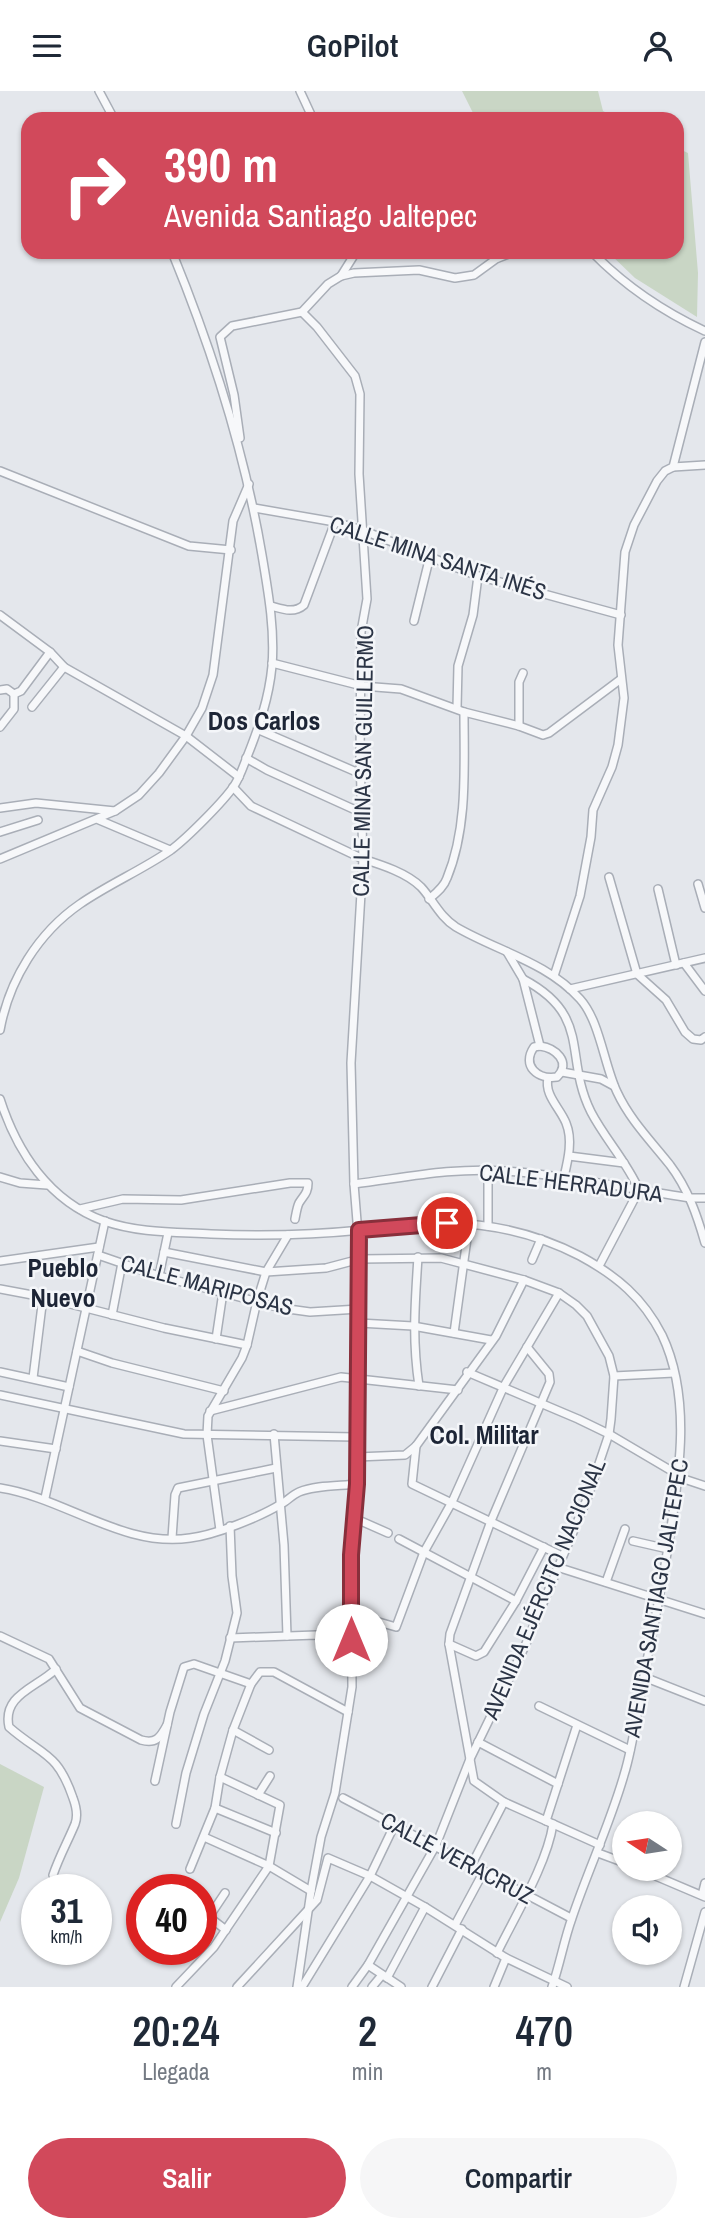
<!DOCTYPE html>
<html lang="es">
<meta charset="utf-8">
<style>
:root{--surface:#fff;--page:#f6f6f7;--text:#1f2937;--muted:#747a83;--accent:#d1495b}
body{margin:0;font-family:"Archivo Narrow",sans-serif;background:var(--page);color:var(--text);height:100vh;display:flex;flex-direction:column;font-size:26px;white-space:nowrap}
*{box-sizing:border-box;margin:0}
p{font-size:23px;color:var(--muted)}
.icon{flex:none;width:38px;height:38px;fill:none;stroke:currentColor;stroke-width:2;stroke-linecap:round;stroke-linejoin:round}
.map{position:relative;height:1896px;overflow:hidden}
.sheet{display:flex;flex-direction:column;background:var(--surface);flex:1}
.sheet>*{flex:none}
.hud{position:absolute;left:21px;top:21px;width:663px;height:147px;border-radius:21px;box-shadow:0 2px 5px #0004;background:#d1495b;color:#fff;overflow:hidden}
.needle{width:46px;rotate:282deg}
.controls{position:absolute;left:612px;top:1720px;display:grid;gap:14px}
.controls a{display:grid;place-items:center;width:70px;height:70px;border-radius:50%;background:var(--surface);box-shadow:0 2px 5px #0004;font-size:35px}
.speed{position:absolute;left:21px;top:1783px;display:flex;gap:14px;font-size:35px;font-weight:700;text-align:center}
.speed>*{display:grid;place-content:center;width:91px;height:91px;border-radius:50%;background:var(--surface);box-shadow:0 2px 5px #0004;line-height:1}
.speed small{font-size:18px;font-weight:400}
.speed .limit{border:10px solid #d22;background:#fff;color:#111}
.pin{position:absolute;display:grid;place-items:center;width:60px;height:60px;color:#fff;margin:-30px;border:4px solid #fff;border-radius:50%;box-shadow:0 2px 7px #0007}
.me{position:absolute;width:77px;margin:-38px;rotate:0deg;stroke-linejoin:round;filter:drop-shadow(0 0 5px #0008)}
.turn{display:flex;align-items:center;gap:24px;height:147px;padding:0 28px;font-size:32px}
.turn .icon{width:91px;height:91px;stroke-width:2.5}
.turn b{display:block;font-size:49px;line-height:60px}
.eta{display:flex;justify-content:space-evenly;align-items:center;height:119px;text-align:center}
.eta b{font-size:42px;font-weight:600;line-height:49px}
.cta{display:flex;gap:14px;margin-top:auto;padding:14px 28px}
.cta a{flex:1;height:80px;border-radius:42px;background:var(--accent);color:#fff;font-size:28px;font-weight:600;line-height:80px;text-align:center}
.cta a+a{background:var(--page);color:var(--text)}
header{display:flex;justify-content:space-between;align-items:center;height:91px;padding:0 28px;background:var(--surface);font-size:32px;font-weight:600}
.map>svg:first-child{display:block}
.green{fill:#c9d6c5}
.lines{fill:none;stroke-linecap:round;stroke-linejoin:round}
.minor-casing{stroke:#a9aeb7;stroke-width:10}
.minor{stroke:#f7f8fa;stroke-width:7}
.route-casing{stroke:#882f3b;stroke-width:18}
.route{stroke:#d1495b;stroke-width:12}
.labels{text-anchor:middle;stroke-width:5;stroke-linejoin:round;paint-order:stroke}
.street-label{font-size:23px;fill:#2b3445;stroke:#f4f6f9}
.quarter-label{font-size:26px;font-weight:bold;fill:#1d2536;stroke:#f4f6f9}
</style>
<header><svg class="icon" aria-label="menu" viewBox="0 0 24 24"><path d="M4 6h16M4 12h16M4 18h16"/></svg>GoPilot<svg class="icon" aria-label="person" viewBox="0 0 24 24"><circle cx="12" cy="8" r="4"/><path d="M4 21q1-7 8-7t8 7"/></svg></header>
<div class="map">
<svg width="705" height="1896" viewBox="0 0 705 1896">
<rect width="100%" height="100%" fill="#e4e7ec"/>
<!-- green -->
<g class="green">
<path d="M 462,0 L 598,0 L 603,20 L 619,28 L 476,28 Z"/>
<path d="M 677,57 L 688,62 L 698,182 L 697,226 L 635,187 L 608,161 L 677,161 Z"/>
<path d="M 0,1673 L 44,1696 L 19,1787 L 0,1831 Z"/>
</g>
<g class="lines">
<!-- minor casing -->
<g class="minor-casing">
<g id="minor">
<path d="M 99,0 L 114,28"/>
<path d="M 300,0 L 313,28"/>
<path d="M 592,161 C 625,195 662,220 705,240"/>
<path d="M 341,185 L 354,182 L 419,179 L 455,187 L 474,184 L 496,168 L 513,161"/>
<path d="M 240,347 L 234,304 L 220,246 L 232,235 L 302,221 L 328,193 L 341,185 L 356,161"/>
<path d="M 673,376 L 705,374"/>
<path d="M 0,380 L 189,455 L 231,459"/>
<path d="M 254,417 L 335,431 L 362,439 L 478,485 L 621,524"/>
<path d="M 271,515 C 282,518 294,523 304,514 L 335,431"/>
<path d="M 0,524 L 50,561 L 64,576 L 186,645 L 239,686"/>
<path d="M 414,530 L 430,465"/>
<path d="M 272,572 L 362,595 L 401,598 L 464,621 L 519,635 L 543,644 L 549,642 L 621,588"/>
<path d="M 0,599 L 7,598 L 14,603"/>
<path d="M 14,603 L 21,600 L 50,561"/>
<path d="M 32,616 L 64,576"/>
<path d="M 457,617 L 458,575 L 473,524 L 478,485"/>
<path d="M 519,635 L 519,591 L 523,582"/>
<path d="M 0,636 L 14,618 L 14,603"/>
<path d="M 259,639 L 361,683"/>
<path d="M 246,667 L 267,679 L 362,722"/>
<path d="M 233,696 L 251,715 L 363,768 C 382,774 407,782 421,796 C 433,809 440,826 456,836 C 497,860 547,871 580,908 C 600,930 604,974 617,1001 C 630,1029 651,1050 670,1074 C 688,1098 697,1124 705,1152"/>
<path d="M 0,717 L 36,712 L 115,720"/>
<path d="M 99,729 L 170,759"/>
<path d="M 0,741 L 38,729"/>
<path d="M 0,768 L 115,720 L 139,704 L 159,682 L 186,645 L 202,617 L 213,584 L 233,430 L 249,393"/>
<path d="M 609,786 L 637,883 L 666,909 L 685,941 L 693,948 L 701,949 L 705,946"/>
<path d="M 698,793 L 705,817"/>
<path d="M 658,798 L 676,874"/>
<path d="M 429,808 C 436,802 444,796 447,787 C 468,736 464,676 464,621"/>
<path d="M 507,861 L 523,888 L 540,955"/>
<path d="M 684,872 L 705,900"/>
<path d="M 554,885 L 580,805 L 591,746 L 593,719 L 612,676 L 618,654 L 624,607 L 618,554 L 625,461 L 634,434 L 657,390 L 665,380 L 673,376 L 705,251"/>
<path d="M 523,888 C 593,925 563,965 591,1021 C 605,1048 627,1071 639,1099 L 599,1175"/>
<path d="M 570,898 L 705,867"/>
<path d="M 0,939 C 9,889 38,842 80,813 C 109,793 142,779 171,759 C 187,747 223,711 234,695 C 240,686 243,676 247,666 C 259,636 269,607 272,575 C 275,538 268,500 262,464 C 244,358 213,261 172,161"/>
<path d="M 540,955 C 555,957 572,971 557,986 C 538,989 521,975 534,956 Z"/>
<path d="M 562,981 L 601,988 L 614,995"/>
<path d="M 548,987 C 544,1004 560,1017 566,1032 C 573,1049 568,1069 564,1086"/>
<path d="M 0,1008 C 17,1061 49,1110 104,1130 C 138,1142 175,1141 211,1143 C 261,1145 312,1144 362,1139 C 391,1136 420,1131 449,1132 C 495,1133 539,1144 580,1165 C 617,1185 643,1207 662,1244 C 691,1305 680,1379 670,1443 C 663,1491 653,1538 644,1585 C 637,1618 634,1652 624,1684 C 610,1733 588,1779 572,1827 C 564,1849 560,1873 552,1896"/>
<path d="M 569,1065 L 624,1072"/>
<path d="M 0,1086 L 20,1092 L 47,1094"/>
<path d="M 354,1093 C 403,1087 454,1076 504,1080 C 566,1084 629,1098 691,1107 L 705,1107"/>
<path d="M 80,1118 L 123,1108 L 181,1109 L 290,1092 L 308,1092 C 308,1102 304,1104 299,1112 C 297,1116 296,1123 295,1128"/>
<path d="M 488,1135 L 488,1080"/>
<path d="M 164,1161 L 266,1181 L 326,1177 L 360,1168 L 441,1167 L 524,1189 L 559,1202 L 576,1214 L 587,1225 L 609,1265 L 614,1285 L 611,1328 L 609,1343 L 587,1408 L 525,1555 L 470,1668 L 436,1754 L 368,1874 L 352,1896"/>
<path d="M 98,1164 L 159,1185 L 281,1217 L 310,1221 L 359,1218"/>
<path d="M 418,1166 C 415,1213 412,1248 419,1295"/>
<path d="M 532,1169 L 541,1148"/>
<path d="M 0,1170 L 99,1156"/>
<path d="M 159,1185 L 168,1142"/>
<path d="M 0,1198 L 43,1206 L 164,1237 L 247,1254"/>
<path d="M 112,1224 L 122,1172"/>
<path d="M 359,1232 L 413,1235 L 491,1249"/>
<path d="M 454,1242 L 469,1133"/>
<path d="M 216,1248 L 223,1201"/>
<path d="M 527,1256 L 549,1283 L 550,1291 L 491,1430 L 450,1543 L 449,1553 L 474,1690 L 504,1711 L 600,1754"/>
<path d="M 77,1260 L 112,1272 L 224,1300"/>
<path d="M 0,1281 L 69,1296"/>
<path d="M 467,1281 L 578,1328 L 609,1343 L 687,1389 L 705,1395"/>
<path d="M 614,1285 L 674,1282"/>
<path d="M 33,1287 L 43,1206"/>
<path d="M 0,1304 L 184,1343 L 356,1346"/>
<path d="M 210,1320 L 341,1286 L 458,1299"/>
<path d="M 274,1343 L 284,1454 L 287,1545"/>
<path d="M 0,1350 L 56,1358"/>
<path d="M 416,1355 L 412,1393 L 562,1465"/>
<path d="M 357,1366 L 405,1364 L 416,1355 L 496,1245 L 524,1189"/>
<path d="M 0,1397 C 65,1407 123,1457 190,1447 C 215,1444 260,1426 281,1413 C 287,1410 292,1404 299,1401 C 316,1394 339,1395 357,1393"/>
<path d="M 45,1407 L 105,1130"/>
<path d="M 354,1427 L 388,1442"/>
<path d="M 220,1439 L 207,1344 L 208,1325 L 242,1267 L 247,1254 L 257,1210 L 266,1181 L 288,1144"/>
<path d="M 172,1447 L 175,1404 L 178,1397 L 276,1377"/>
<path d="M 399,1448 L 516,1510"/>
<path d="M 633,1450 L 668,1458"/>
<path d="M 557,1476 L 705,1523"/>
<path d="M 606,1491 L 625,1438"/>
<path d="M 0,1545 L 49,1568 L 80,1617 L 141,1649 C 156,1653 160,1647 167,1634"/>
<path d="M 230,1547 L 316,1544 L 350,1549"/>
<path d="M 449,1553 L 476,1565 L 484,1561 L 516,1510 L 544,1456"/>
<path d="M 354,1564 L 365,1527 L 396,1536 L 424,1461 L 452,1411 L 504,1295 L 559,1202"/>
<path d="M 644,1586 L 705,1610"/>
<path d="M 539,1615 L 630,1659"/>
<path d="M 233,1639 L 269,1659"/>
<path d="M 478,1651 L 558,1693"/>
<path d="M 155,1690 L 170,1621 L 184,1576 L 194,1573 L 251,1593"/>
<path d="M 258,1704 L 270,1685"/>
<path d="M 343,1707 L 571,1827"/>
<path d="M 215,1717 L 276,1742"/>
<path d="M 546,1730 L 577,1634"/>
<path d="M 176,1733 L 186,1682 L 204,1623 L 225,1570 L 237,1522 L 232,1485 L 230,1435"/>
<path d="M 204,1746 L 269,1775 L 311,1800"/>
<path d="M 598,1762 L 625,1772"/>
<path d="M 472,1773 L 504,1711"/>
<path d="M 190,1778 L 215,1717 L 220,1686 L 233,1639 L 251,1593 L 260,1581 L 274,1581 L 348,1621"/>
<path d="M 639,1778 L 705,1806"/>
<path d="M 53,1784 C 59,1766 68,1750 75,1733 C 78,1725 76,1715 73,1707 C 57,1660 42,1665 9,1636 C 2,1604 36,1597 56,1578"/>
<path d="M 702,1804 L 705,1792"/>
<path d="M 209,1826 L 226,1839"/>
<path d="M 455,1834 L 484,1780"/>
<path d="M 201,1838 L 225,1802"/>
<path d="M 497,1862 C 515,1825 547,1773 553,1733"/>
<path d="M 368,1874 L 401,1896"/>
<path d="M 387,1887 L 425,1816"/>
<path d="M 176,1896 L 214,1856 L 269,1775 L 280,1714 L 220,1686"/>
<path d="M 237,1896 L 317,1809 L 328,1767 L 370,1785 L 425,1816 L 506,1867 L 567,1896"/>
<path d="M 297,1896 L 311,1800 L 321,1746 L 335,1702 L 352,1596 L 351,1464 L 357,1393 L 360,1168 L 354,1093 L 351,972 L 363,768 L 360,666 L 361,541 L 367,508 L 359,383 L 360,303 L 355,285 L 317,236 L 302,221"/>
<path d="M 302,1896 L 370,1785 L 395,1733"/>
<path d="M 372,1896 L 382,1884"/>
<path d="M 432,1896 L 462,1838"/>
<path d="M 494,1896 L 506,1867"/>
<path d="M 684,1896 L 705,1821"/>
</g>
</g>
<!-- minor -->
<use href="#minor" class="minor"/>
</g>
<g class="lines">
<!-- route casing -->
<g class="route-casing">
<path id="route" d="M 351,1549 L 351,1464 L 357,1393 L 359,1139 L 447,1132"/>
</g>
<!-- route -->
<use href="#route" class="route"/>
</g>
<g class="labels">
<!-- street labels -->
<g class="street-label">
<text transform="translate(438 467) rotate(18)" y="8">CALLE MINA SANTA INÉS</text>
<text transform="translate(363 670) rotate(-89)" y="8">CALLE MINA SAN GUILLERMO</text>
<text transform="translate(571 1092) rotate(7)" y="8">CALLE HERRADURA</text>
<text transform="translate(207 1194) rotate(15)" y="8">CALLE MARIPOSAS</text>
<text transform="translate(544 1498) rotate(-67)" y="8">AVENIDA EJÉRCITO NACIONAL</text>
<text transform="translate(656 1507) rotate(-80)" y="8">AVENIDA SANTIAGO JALTEPEC</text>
<text transform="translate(457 1767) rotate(28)" y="8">CALLE VERACRUZ</text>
</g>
<!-- quarter labels -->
<g class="quarter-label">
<text x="264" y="639">Dos Carlos</text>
<text x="63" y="1186">Pueblo<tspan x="63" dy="30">Nuevo</tspan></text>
<text x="484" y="1353">Col. Militar</text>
</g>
</g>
</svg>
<div class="controls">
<a><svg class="needle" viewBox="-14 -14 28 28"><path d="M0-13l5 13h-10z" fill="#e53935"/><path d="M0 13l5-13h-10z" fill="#747a83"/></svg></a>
<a><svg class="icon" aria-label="sound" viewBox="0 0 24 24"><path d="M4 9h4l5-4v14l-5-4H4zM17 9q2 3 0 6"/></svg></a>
</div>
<div class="speed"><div>31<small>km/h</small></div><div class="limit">40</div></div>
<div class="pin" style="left:447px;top:1132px;background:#d93025"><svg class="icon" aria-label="arrive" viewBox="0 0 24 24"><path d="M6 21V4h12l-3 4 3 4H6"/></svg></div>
<svg class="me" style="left:351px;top:1549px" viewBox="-20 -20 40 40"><circle r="19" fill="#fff"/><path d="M0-13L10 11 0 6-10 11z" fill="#d1495b"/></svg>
<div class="hud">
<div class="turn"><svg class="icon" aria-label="right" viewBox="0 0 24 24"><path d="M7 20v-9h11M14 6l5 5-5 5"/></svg><div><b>390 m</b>Avenida Santiago Jaltepec</div></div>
</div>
</div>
<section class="sheet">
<div class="eta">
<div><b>20:24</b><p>Llegada</p></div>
<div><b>2</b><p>min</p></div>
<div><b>470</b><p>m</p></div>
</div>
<div class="cta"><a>Salir</a><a>Compartir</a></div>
</section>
